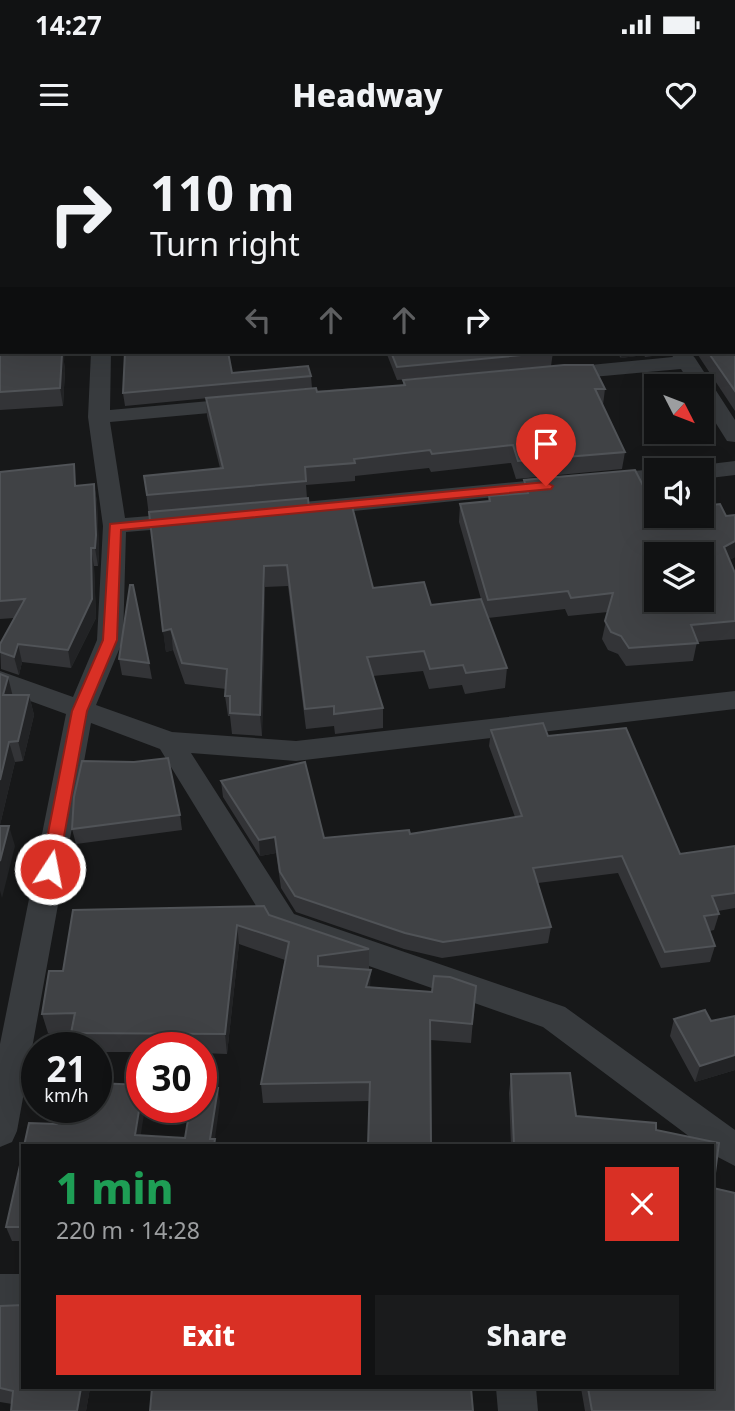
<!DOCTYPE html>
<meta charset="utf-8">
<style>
:root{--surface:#111213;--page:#1a1b1c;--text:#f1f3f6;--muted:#9c9ea0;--line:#303233;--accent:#d93025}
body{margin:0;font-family:"Noto Sans",sans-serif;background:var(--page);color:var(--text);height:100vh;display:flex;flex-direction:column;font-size:26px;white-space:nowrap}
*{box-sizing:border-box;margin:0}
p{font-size:23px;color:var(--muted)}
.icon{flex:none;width:38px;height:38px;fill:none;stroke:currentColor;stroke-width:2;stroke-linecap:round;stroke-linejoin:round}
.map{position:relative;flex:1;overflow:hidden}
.side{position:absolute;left:21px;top:1004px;width:693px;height:245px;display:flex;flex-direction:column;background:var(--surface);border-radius:0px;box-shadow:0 7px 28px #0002,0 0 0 2px var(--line)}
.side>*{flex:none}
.top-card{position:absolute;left:0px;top:0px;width:735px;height:214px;box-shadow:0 7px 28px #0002,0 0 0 2px var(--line);background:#111213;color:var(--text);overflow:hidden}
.needle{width:46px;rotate:132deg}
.fabs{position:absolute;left:644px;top:234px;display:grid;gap:14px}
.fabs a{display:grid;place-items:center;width:70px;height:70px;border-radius:0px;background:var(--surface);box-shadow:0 7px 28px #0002,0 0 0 2px var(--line);font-size:35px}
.speed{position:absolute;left:21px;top:892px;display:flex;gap:14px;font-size:35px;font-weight:700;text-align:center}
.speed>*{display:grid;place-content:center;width:91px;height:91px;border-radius:50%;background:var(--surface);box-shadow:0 7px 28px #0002,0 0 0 2px var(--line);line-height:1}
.speed small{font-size:18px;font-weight:400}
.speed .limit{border:10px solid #d22;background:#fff;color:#111}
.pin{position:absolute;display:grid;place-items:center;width:60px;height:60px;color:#fff;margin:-72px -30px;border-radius:50% 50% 50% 0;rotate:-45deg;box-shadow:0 0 7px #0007}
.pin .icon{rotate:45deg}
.me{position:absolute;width:77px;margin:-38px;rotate:11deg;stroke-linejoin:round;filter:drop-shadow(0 0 5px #0008)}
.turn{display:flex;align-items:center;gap:24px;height:147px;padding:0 35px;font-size:32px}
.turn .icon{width:91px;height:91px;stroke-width:2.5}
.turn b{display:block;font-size:49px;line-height:60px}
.lanes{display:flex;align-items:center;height:66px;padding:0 35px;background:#0003;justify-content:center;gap:35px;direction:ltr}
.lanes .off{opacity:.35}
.round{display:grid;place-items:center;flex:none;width:74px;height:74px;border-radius:0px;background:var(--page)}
.summary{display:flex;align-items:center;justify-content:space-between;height:119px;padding:0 35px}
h1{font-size:42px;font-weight:800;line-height:52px;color:#1e9e55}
.button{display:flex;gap:14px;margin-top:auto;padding:14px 35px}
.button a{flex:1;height:80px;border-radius:0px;background:var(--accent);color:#fff;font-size:28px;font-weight:800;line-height:80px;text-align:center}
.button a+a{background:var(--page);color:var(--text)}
.status{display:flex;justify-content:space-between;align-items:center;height:49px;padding:0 35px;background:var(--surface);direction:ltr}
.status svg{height:19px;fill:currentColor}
header{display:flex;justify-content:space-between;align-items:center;height:91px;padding:0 35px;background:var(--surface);font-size:32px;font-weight:800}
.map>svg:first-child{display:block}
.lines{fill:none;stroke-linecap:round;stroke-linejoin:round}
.minor{fill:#383b3e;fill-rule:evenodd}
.wall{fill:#333437}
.shaded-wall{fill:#222325}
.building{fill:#404245;stroke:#505357;stroke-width:2;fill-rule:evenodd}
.route{fill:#d93025;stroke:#8d1f18;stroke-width:2}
</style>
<div class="status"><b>14:27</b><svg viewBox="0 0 49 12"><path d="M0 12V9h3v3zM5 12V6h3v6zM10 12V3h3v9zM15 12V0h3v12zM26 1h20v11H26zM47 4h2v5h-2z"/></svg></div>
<header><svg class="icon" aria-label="menu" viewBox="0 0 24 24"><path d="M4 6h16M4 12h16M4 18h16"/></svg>Headway<svg class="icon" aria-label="heart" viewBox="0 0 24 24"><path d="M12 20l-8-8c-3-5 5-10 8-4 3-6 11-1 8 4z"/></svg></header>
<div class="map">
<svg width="735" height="1271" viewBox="0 0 735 1271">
<rect width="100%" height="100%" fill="#171819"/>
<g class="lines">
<!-- minor -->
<g class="minor">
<path d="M 334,0 L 350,0 L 351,2 L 335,2 Z"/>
<path d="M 91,212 L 111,212 L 110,270 L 243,258 L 250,260 L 254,264 L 250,268 L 243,270 L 110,282 L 125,378 L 187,373 L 195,375 L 199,380 L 195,385 L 187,387 L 126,392 L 123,500 L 96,565 L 172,592 L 296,601 L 735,551 L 735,569 L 296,621 L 191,613 L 294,774 L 565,867 L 735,990 L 735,1026 L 712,1014 L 712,1006 L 702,1006 L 543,887 L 272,792 L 160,609 L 91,583 L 17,991 L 12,1002 L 0,1007 L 0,904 L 66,574 L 0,550 L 0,531 L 73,557 L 97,500 L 103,386 L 88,277 Z"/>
<path d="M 670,212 L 690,212 L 695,218 L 735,280 L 735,302 L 727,301 L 702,261 L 702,247 L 692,247 L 681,229 L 559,240 L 552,238 L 549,234 L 552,230 L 559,228 L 673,217 Z"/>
<path d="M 735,321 L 735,335 L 702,339 L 702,331 L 692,331 L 702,325 Z"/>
<path d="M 656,329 L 662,331 L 656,331 L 656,343 L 600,348 L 592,346 L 589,341 L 592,336 L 600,334 Z"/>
<path d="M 559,338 L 567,340 L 570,345 L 567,350 L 272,379 L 264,377 L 260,372 L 264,367 L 272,365 Z"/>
<rect x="0" y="1134" width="23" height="38"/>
<path d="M 496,1248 L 536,1248 L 538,1271 L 498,1271 Z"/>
</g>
</g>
<!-- wall -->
<g class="wall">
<path d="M 476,0 L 735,0 L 733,2 L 479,2 Z"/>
<path d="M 735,155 L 735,271 L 696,212 L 733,212 Z"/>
<path d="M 0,199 L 64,222 L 65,231 L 63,266 L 0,270 Z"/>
<path d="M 386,212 L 553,212 L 551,226 L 397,240 Z"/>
<path d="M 616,212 L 669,212 L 668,214 L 645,217 L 644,215 L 621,218 Z"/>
<path d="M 232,233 L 311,236 L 312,248 L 125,266 L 123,253 Z"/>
<path d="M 403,240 L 605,249 L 603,265 L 625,312 L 622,329 L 516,339 L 511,323 L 431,332 L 429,328 L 355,336 L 355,341 L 306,345 L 307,358 L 309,369 L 373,448 L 431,465 L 481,459 L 459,382 L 460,364 L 488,361 L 489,356 L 523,354 L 524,340 L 656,376 L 735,375 L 735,417 L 729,420 L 735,433 L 735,499 L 697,502 L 693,521 L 626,526 L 618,514 L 608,510 L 602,499 L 608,472 L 568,476 L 565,469 L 488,478 L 507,528 L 505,548 L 465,554 L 462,545 L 429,549 L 423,531 L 373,536 L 383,568 L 383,588 L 335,594 L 334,586 L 306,589 L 288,446 L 265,447 L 262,596 L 232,594 L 230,576 L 228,576 L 225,556 L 226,549 L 185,544 L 173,510 L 166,512 L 144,336 L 220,328 L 207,276 L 206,258 L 403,245 Z"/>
<path d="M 0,332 L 77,346 L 94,344 L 97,362 L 99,413 L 98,426 L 94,426 L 96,478 L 71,528 L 22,522 L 19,535 L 1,529 L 0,504 L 14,478 L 0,479 Z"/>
<path d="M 119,519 L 149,523 L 152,539 L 122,535 Z"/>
<path d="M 12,555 L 29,555 L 34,575 L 23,621 L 15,622 L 0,685 Z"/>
<path d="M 491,590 L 548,596 L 680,714 L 735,706 L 735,768 L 718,771 L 719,774 L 714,790 L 710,791 L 715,806 L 710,822 L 661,828 L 618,733 L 538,743 L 551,787 L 548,803 L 442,818 L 404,809 L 296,772 L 281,748 L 276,713 L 260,716 L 223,657 L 221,641 L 324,698 L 410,694 L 515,677 L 489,606 Z"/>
<path d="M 180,675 L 182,690 L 76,704 L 72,689 Z"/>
<path d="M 269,775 L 369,809 L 369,829 L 363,830 L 370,847 L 432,852 L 476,846 L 471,903 L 430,900 L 370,961 L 263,963 L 261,944 L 285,820 L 239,804 L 227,914 L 201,913 L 201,908 L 142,908 L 142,912 L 96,912 L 96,908 L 75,908 L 71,893 L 48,893 L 42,874 L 63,831 Z"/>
<path d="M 735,876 L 735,930 L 695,942 L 670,896 L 674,879 L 711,881 Z"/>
<path d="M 511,934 L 576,976 L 656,990 L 713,1048 L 735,1271 L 585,1271 L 581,1248 L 712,1248 L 511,1006 L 509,953 Z"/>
<path d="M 23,1012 L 23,1101 L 12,1101 L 6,1087 Z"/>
<path d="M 0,1166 L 23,1248 L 90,1248 L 86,1271 L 11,1271 L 12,1264 L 0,1262 Z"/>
</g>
<!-- shaded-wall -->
<g class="shaded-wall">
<path d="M 184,0 L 204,0 L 196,2 L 184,2 Z"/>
<rect x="0" y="46" width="2" height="14"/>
<path d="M 735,93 L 735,104 L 733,105 L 733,94 Z"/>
<path d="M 59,212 L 65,212 L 64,222 L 65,231 L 63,266 L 60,248 Z"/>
<path d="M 622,212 L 644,212 L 644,215 L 621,218 Z"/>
<path d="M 94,344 L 97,362 L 99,413 L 98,426 L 95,408 Z"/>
<path d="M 735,401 L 735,417 L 720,425 L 724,407 Z"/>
<path d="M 91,408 L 94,426 L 96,478 L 71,528 L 68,510 Z"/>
<path d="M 264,426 L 265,447 L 262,596 L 260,575 Z"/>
<path d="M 171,489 L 173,510 L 166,512 L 163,491 Z"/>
<path d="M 18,504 L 22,522 L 19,535 L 14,517 Z"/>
<path d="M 8,537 L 13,557 L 3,555 Z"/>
<path d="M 29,555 L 34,575 L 23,621 L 18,601 Z"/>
<path d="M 9,602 L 15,622 L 0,685 L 0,640 Z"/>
<path d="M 9,686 L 15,706 L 2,758 L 0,751 L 0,721 Z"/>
<path d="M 275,697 L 276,713 L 260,716 L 259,700 Z"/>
<path d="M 237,785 L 239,804 L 227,914 L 225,894 Z"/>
<path d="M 371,830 L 370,850 L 366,847 Z"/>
<path d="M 735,915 L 735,930 L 695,942 L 700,926 Z"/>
<path d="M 218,948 L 220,962 L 214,1006 L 210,999 Z"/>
<path d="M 142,952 L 142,968 L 145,968 L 139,1006 L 135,995 Z"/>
<path d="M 81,1248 L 90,1248 L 86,1271 L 77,1271 Z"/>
</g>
<!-- building -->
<g class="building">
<path d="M 0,0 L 36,0 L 36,2 L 2,2 L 2,46 L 0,46 Z"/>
<path d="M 97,0 L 185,0 L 185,2 L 83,2 Z"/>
<path d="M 235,0 L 335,0 L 336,2 L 236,2 Z"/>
<path d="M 496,0 L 735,0 L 735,93 L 733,94 L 733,2 L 498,2 Z"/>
<path d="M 733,155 L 735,155 L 735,251 L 708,212 L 733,212 Z"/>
<path d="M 0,199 L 2,199 L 2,212 L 59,212 L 59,214 L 62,214 L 60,248 L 0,252 Z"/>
<path d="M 125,212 L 228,212 L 232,233 L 308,226 L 311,236 L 123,253 Z"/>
<path d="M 391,212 L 553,212 L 397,227 Z"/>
<path d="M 564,225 L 593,225 L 605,249 L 595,249 L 625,312 L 518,321 L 513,305 L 432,314 L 430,310 L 354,319 L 355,323 L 305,327 L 306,341 L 147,355 L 144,336 L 223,328 L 206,258 L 316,248 L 317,252 L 405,245 L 403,240 Z"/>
<path d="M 74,324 L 75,346 L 94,344 L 96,395 L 95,408 L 91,408 L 92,459 L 68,510 L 18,504 L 14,517 L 0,512 L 0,504 L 25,459 L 0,461 L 0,332 Z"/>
<path d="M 635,330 L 649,357 L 656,357 L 656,376 L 702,376 L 702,366 L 720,364 L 726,376 L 735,375 L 735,401 L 724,407 L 735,433 L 735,481 L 691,485 L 698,503 L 629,508 L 621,496 L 611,492 L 605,481 L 613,453 L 571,458 L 568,451 L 488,460 L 460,364 L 490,361 L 489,356 L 528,353 L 524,340 ZM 656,415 L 702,415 L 702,460 L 656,460 Z"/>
<path d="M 308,358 L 309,369 L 352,366 L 373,448 L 424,442 L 431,465 L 481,459 L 507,528 L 466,533 L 463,525 L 430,529 L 424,511 L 367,517 L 383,568 L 334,574 L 334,566 L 305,569 L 287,425 L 264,426 L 260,575 L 230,573 L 230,556 L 225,556 L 227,529 L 182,523 L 171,489 L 163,491 L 149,372 Z"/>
<path d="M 130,445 L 133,445 L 149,523 L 119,519 Z"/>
<path d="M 0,534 L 8,537 L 3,555 L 29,555 L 18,601 L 9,602 L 0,640 Z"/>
<path d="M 543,583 L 548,596 L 626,588 L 680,714 L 735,706 L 735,753 L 712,756 L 719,774 L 704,776 L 715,806 L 665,812 L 622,716 L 533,728 L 551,787 L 443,802 L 405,793 L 295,756 L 280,732 L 275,697 L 259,700 L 221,641 L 305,622 L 324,698 L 409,690 L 410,694 L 522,676 L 491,590 Z"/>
<path d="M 168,618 L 180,675 L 72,689 L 74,657 L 82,621 L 134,622 Z"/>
<path d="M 0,686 L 9,686 L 0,721 Z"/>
<path d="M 264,766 L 269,775 L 369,809 L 318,816 L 318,826 L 371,830 L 366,847 L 432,852 L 434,836 L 450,837 L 476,846 L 472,884 L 430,880 L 431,1006 L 368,1006 L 370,942 L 261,944 L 289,802 L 237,785 L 225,894 L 71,893 L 75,873 L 42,874 L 49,831 L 63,831 L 73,770 Z"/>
<path d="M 705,870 L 711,881 L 735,876 L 735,915 L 700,926 L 674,879 Z"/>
<path d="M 570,933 L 576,976 L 656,983 L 656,990 L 719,1003 L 713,1048 L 735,1053 L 735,1271 L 592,1271 L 588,1248 L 712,1248 L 712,1006 L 505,1006 L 514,1005 L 511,934 Z"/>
<path d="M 96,943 L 142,945 L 142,952 L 135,995 L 185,998 L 190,968 L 201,968 L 201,947 L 218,948 L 210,999 L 215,999 L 214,1006 L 24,1006 L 29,983 L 57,984 L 60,968 L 96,968 Z"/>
<path d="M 23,1012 L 23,1087 L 6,1087 Z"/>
<path d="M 23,1165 L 23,1248 L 81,1248 L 77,1271 L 11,1271 L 13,1251 L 0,1248 L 0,1166 Z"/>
<path d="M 152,1248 L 471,1248 L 473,1271 L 150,1271 Z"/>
</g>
<!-- route -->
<path class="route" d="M 546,342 L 553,346 L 551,349 L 121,390 L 117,500 L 87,571 L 58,729 L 56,733 L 44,733 L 41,729 L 72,571 L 103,500 L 110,384 Z"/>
</svg>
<div class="fabs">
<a><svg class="needle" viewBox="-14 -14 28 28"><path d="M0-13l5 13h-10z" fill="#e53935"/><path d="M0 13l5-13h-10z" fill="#9c9ea0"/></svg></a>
<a><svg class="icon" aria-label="sound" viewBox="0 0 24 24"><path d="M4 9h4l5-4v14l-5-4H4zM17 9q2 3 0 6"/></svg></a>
<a><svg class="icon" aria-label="layers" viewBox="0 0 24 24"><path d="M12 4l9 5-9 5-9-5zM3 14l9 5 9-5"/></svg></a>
</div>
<div class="speed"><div>21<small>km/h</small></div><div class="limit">30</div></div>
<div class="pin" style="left:546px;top:346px;background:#d93025"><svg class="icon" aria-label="arrive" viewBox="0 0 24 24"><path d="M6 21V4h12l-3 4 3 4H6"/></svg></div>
<svg class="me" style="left:50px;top:729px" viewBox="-20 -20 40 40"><circle r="17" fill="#d93025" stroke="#fff" stroke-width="3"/><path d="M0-11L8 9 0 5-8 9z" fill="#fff"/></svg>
<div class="top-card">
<div class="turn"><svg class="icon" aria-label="right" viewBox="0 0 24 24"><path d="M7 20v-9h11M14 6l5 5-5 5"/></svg><div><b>110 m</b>Turn right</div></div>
<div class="lanes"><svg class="icon off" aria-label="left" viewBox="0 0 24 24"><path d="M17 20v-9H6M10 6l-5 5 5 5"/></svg><svg class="icon off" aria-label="ahead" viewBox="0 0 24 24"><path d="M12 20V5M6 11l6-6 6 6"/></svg><svg class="icon off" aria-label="ahead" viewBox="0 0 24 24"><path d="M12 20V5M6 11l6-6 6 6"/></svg><svg class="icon" aria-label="right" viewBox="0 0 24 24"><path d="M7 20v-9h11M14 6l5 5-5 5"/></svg></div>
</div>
<section class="side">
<div class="summary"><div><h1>1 min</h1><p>220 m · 14:28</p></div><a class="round" style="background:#d93025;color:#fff"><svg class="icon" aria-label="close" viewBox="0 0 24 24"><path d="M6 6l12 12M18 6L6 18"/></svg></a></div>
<div class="button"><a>Exit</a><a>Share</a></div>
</section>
</div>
